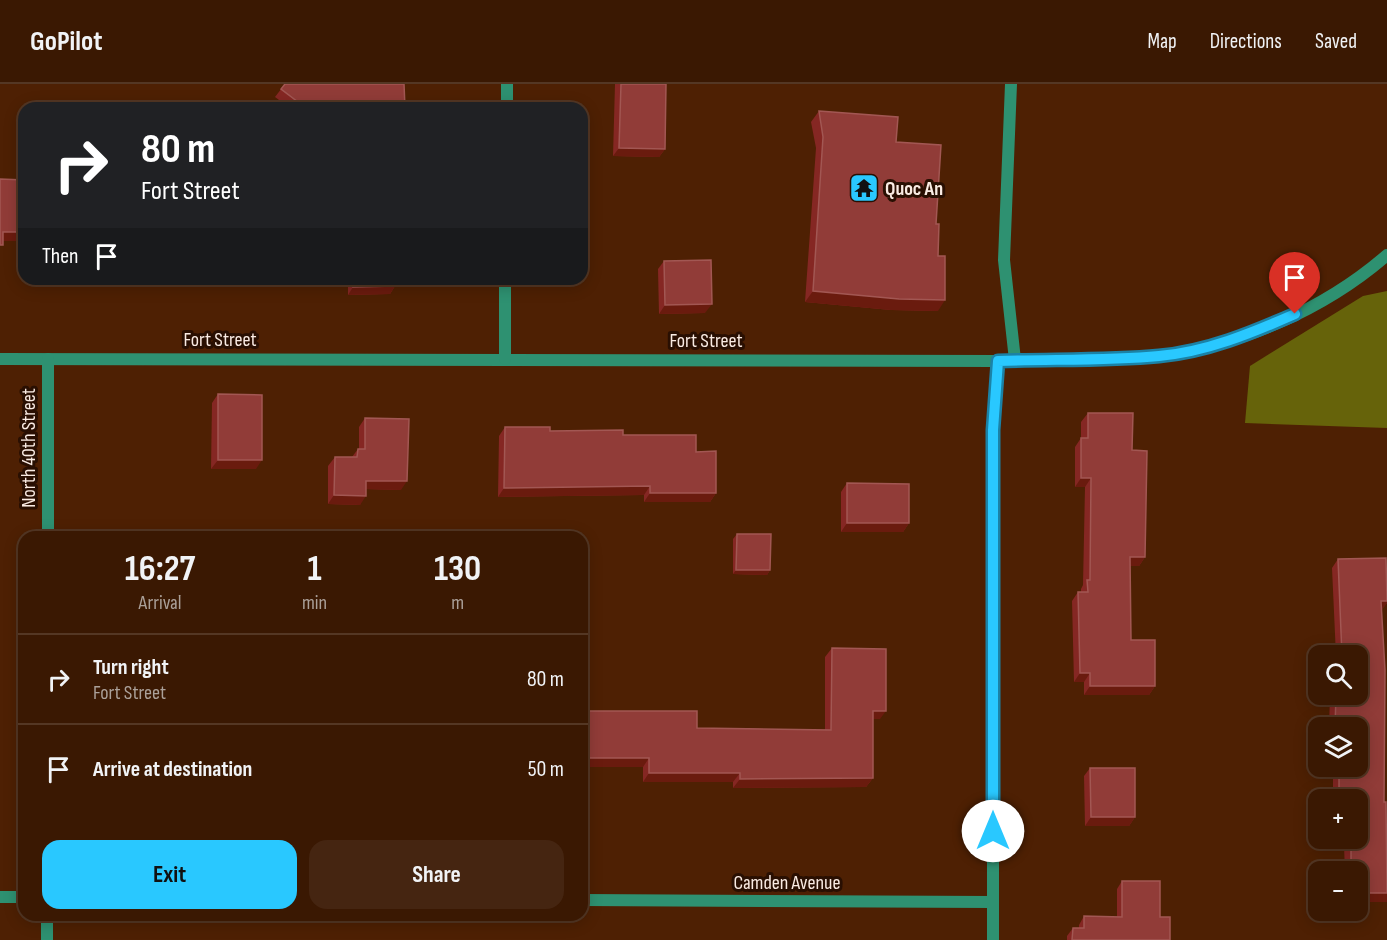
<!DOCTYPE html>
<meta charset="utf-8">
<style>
:root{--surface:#3a1802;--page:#452511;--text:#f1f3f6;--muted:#aba099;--line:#543724;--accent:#29c8ff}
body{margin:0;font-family:"Sofia Sans Condensed",sans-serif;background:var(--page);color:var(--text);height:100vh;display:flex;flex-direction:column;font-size:22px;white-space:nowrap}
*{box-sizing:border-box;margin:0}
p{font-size:20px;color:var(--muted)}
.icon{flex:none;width:33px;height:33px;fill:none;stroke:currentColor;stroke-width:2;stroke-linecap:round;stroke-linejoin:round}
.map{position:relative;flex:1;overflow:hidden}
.side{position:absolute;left:18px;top:447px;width:570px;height:390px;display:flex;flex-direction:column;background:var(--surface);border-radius:18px;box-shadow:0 3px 15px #0003,0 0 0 2px var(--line)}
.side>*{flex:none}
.top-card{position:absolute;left:18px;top:18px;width:570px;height:183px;border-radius:18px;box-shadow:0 3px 15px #0003,0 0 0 2px var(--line);background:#202124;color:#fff;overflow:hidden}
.buttons{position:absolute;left:1308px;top:561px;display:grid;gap:12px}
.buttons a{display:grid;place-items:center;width:60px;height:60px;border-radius:12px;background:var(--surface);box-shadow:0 3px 15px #0003,0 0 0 2px var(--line);font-size:30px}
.pin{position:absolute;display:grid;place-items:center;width:51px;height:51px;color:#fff;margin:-62px -26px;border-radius:50% 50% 50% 0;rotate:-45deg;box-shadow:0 0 6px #0007}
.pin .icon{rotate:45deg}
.me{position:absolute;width:66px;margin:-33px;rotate:0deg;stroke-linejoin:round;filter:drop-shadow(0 0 4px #0008)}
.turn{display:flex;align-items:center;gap:21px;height:126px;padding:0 24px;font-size:27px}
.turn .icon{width:78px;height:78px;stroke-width:2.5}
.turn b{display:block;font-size:42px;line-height:51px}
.then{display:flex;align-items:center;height:57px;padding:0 24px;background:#0003;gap:12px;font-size:22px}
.eta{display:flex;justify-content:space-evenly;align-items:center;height:102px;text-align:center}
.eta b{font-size:36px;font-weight:700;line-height:42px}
.button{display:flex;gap:12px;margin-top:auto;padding:12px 24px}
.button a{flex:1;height:69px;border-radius:18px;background:var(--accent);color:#111;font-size:24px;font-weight:700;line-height:69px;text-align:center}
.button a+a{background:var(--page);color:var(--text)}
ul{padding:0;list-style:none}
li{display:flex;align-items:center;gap:18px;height:90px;padding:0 24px;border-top:2px solid var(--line)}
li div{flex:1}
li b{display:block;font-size:22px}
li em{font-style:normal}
header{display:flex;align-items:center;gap:36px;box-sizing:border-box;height:84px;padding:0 30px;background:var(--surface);border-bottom:2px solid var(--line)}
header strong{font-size:28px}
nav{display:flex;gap:33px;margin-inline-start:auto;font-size:21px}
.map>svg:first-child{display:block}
.forest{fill:#66630a}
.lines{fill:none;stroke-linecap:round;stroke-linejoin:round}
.service{stroke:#2e9171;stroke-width:12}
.minor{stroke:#2e9171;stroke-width:12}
.wall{fill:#852723}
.shaded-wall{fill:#6a1b0e}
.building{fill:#913c38;stroke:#a25753;stroke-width:1.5}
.route-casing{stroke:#1b82a6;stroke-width:15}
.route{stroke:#29c8ff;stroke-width:10}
.labels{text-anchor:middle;stroke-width:6;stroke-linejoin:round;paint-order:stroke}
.poi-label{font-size:20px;font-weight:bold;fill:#faebe3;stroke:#290f02;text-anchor:start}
.street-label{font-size:20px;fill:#faebe3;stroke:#290f02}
</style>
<header>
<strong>GoPilot</strong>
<nav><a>Map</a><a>Directions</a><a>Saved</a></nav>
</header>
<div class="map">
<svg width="1387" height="856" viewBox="0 0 1387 856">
<rect width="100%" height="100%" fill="#4e2003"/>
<!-- forest -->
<path class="forest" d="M 1387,207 L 1387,344 L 1245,339 L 1250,282 L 1363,212 Z"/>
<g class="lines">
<!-- service -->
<path class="service" d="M 1011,0 L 1004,176 L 1015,276"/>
<!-- minor -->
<g class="minor">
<path d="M 507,24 L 507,0"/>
<path d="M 0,275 L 998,277 C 1034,276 1070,275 1107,274 C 1125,273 1144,274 1161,272 C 1242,261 1325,225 1387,171"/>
<path d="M 505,275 L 505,195"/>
<path d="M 48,453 L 48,275"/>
<path d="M 0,813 L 24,813"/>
<path d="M 582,816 L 993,818"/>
<path d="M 47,831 L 47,856"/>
<path d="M 993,856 L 993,346 L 998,277"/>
</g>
</g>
<!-- wall -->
<g class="wall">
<path d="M 285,0 L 405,24 L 290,24 L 275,13 Z"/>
<path d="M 615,0 L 666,0 L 665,65 L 659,73 L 613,72 Z"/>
<path d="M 819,27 L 896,58 L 936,140 L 938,172 L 938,227 L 891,226 L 805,218 L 816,64 L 811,38 Z"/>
<path d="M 664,177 L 705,229 L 659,230 L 658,185 Z"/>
<path d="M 348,195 L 395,195 L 395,202 L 390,210 L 348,211 Z"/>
<path d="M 218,310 L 256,385 L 211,385 L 212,319 Z"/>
<path d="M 1088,329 L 1132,366 L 1145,473 L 1139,482 L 1130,482 L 1131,556 L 1155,602 L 1149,611 L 1084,611 L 1084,598 L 1074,598 L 1072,517 L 1078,508 L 1081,508 L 1081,505 L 1083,501 L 1085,403 L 1075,403 L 1075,363 L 1081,354 L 1081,338 Z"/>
<path d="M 365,334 L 401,406 L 366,405 L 360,421 L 328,420 L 328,382 L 335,373 L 352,373 L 358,365 L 359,365 L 359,343 Z"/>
<path d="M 505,343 L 550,347 L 623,351 L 696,368 L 716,409 L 710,418 L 644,418 L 644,411 L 498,413 L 499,352 Z"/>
<path d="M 847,399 L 909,439 L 903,448 L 841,448 L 841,408 Z"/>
<path d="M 737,450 L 770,486 L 767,491 L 733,490 L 733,455 Z"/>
<path d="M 1338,475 L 1387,491 L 1387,519 L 1381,526 L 1358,788 L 1345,788 L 1344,762 L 1333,762 L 1333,754 L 1358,754 L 1358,716 L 1333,716 L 1333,690 L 1329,690 L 1329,682 L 1358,682 L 1358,644 L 1329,644 L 1330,610 L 1358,610 L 1358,572 L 1336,572 L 1332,484 Z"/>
<path d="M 832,564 L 880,635 L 873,635 L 873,694 L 866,703 L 733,704 L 733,698 L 643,698 L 643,683 L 582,683 L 697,644 L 825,646 L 825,573 Z"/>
<path d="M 1090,684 L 1135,733 L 1129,742 L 1085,742 L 1084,692 Z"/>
<path d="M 1122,797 L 1160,833 L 1170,856 L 1067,856 L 1067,852 L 1073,844 L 1079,844 L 1079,841 L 1084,832 L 1117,833 L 1117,805 Z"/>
</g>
<!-- shaded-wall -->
<g class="shaded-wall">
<path d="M 619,64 L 665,65 L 659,73 L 613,72 Z"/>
<path d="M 3,148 L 24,148 L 24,157 L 0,157 Z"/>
<path d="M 149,195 L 184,195 L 183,196 L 148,196 Z"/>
<path d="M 395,202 L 390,210 L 348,211 L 353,203 Z"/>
<path d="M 813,207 L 945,216 L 938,227 L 891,226 L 805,218 Z"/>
<path d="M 712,220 L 705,229 L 659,230 L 665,221 Z"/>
<path d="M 218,376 L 262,376 L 256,385 L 211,385 Z"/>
<path d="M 1081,394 L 1091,394 L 1085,403 L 1075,403 Z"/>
<path d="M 366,397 L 407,397 L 401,406 L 360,405 Z"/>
<path d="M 650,402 L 644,411 L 498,413 L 504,404 Z"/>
<path d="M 650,409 L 716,409 L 710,418 L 644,418 Z"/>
<path d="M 334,411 L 366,412 L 360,421 L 328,420 Z"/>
<path d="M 847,439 L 909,439 L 903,448 L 841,448 Z"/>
<path d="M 1130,473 L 1145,473 L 1139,482 L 1123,482 Z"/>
<path d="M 736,486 L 770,486 L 767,491 L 733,490 Z"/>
<path d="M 1381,517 L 1387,517 L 1387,519 L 1382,526 L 1374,526 Z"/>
<path d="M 1080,589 L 1090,589 L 1084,598 L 1074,598 Z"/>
<path d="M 1090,602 L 1155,602 L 1149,611 L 1084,611 Z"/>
<path d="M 873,627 L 886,627 L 880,635 L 867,635 Z"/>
<path d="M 582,674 L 649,674 L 643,683 L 582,683 Z"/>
<path d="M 1335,682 L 1339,682 L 1333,690 L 1329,690 Z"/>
<path d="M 649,689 L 740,689 L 733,698 L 643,698 Z"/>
<path d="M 873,694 L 866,703 L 733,704 L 740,695 Z"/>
<path d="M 1091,733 L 1135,733 L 1129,742 L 1085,742 Z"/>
<path d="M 1338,754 L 1350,754 L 1344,762 L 1333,762 Z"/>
<rect x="1358" y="809" width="29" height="9"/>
</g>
<!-- building -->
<g class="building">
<path d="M 285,0 L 404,0 L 405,24 L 306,24 L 281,5 Z"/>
<path d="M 621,0 L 666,0 L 665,65 L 619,64 Z"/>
<path d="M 819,27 L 898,33 L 896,58 L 941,61 L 936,140 L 939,140 L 938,172 L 945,172 L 945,216 L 899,215 L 813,207 L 823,53 Z"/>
<path d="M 0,95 L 24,96 L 24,148 L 3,148 L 3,161 L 0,161 Z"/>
<path d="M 711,176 L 712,220 L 665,221 L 664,177 Z"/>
<path d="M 354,195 L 395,195 L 395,202 L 353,203 Z"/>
<path d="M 218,310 L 262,311 L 262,376 L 218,376 Z"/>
<path d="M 1088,329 L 1133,329 L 1132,366 L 1147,367 L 1145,473 L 1130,473 L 1131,556 L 1155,556 L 1155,602 L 1090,602 L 1090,589 L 1080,589 L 1078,508 L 1088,508 L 1087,496 L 1090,496 L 1091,394 L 1081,394 L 1081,354 L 1088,354 Z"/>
<path d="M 365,334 L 409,335 L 407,397 L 366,397 L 366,412 L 334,411 L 335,373 L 357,373 L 358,365 L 365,365 Z"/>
<path d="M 505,343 L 550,343 L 550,347 L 623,346 L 623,351 L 696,351 L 696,368 L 716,367 L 716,409 L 650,409 L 650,402 L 504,404 Z"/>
<path d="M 847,399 L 909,400 L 909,439 L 847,439 Z"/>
<path d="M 737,450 L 771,450 L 770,486 L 736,486 Z"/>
<path d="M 1386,474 L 1387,517 L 1381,517 L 1385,586 L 1384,718 L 1386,718 L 1387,809 L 1358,809 L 1358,788 L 1351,788 L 1351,754 L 1358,754 L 1358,716 L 1339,716 L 1339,682 L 1358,682 L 1358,644 L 1335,644 L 1336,610 L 1358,610 L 1358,572 L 1342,572 L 1338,475 Z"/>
<path d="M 832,564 L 886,565 L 886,627 L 873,627 L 873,694 L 740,695 L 740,689 L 649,689 L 649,674 L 582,674 L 582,627 L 697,627 L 697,644 L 831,646 Z"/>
<path d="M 1090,684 L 1135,684 L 1135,733 L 1091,733 Z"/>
<path d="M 1122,797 L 1160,797 L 1160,833 L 1170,833 L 1170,856 L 1072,856 L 1073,844 L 1084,844 L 1084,832 L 1122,833 Z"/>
</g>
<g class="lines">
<!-- route casing -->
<g class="route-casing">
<path id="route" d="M 993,747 L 993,346 L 998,277 C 1051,275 1106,277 1159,272 C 1206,268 1252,249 1295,230"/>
</g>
<!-- route -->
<use href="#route" class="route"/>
</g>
<!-- icons -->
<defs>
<g id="temple-square" transform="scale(1.5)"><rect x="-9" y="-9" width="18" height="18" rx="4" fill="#29c8ff" stroke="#290f02"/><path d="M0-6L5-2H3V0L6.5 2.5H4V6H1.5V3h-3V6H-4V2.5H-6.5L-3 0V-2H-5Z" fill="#111"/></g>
</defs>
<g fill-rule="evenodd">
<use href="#temple-square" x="864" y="104"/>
</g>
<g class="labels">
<!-- poi labels -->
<g class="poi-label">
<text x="885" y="111">Quoc An</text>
</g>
<!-- street labels -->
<g class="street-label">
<text x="220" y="262">Fort Street</text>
<text x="706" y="263">Fort Street</text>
<text transform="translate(28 364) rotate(-90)" y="7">North 40th Street</text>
<text x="787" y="805">Camden Avenue</text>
</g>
</g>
</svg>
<div class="buttons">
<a><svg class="icon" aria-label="search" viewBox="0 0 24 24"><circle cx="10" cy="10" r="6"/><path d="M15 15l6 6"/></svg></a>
<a><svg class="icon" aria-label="layers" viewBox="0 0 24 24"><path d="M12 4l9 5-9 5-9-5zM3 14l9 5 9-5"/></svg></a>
<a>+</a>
<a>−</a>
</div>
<div class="pin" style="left:1295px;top:230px;background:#d93025"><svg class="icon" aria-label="arrive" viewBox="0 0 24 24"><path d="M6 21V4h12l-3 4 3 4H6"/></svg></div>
<svg class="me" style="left:993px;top:747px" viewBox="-20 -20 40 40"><circle r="19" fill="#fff"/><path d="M0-13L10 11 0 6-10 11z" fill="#29c8ff"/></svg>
<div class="top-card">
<div class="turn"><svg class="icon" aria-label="right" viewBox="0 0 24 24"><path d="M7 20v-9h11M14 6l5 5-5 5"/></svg><div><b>80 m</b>Fort Street</div></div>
<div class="then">Then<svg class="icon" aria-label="arrive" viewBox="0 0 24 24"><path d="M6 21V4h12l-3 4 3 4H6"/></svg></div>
</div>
<section class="side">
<div class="eta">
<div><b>16:27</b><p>Arrival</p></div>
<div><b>1</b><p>min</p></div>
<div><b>130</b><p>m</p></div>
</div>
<ul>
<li><svg class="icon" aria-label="right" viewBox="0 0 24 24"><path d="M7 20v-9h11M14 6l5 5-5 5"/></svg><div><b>Turn right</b><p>Fort Street</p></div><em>80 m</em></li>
<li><svg class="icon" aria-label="arrive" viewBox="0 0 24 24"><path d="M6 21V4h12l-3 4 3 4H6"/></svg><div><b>Arrive at destination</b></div><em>50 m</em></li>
</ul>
<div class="button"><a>Exit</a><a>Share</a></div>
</section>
</div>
